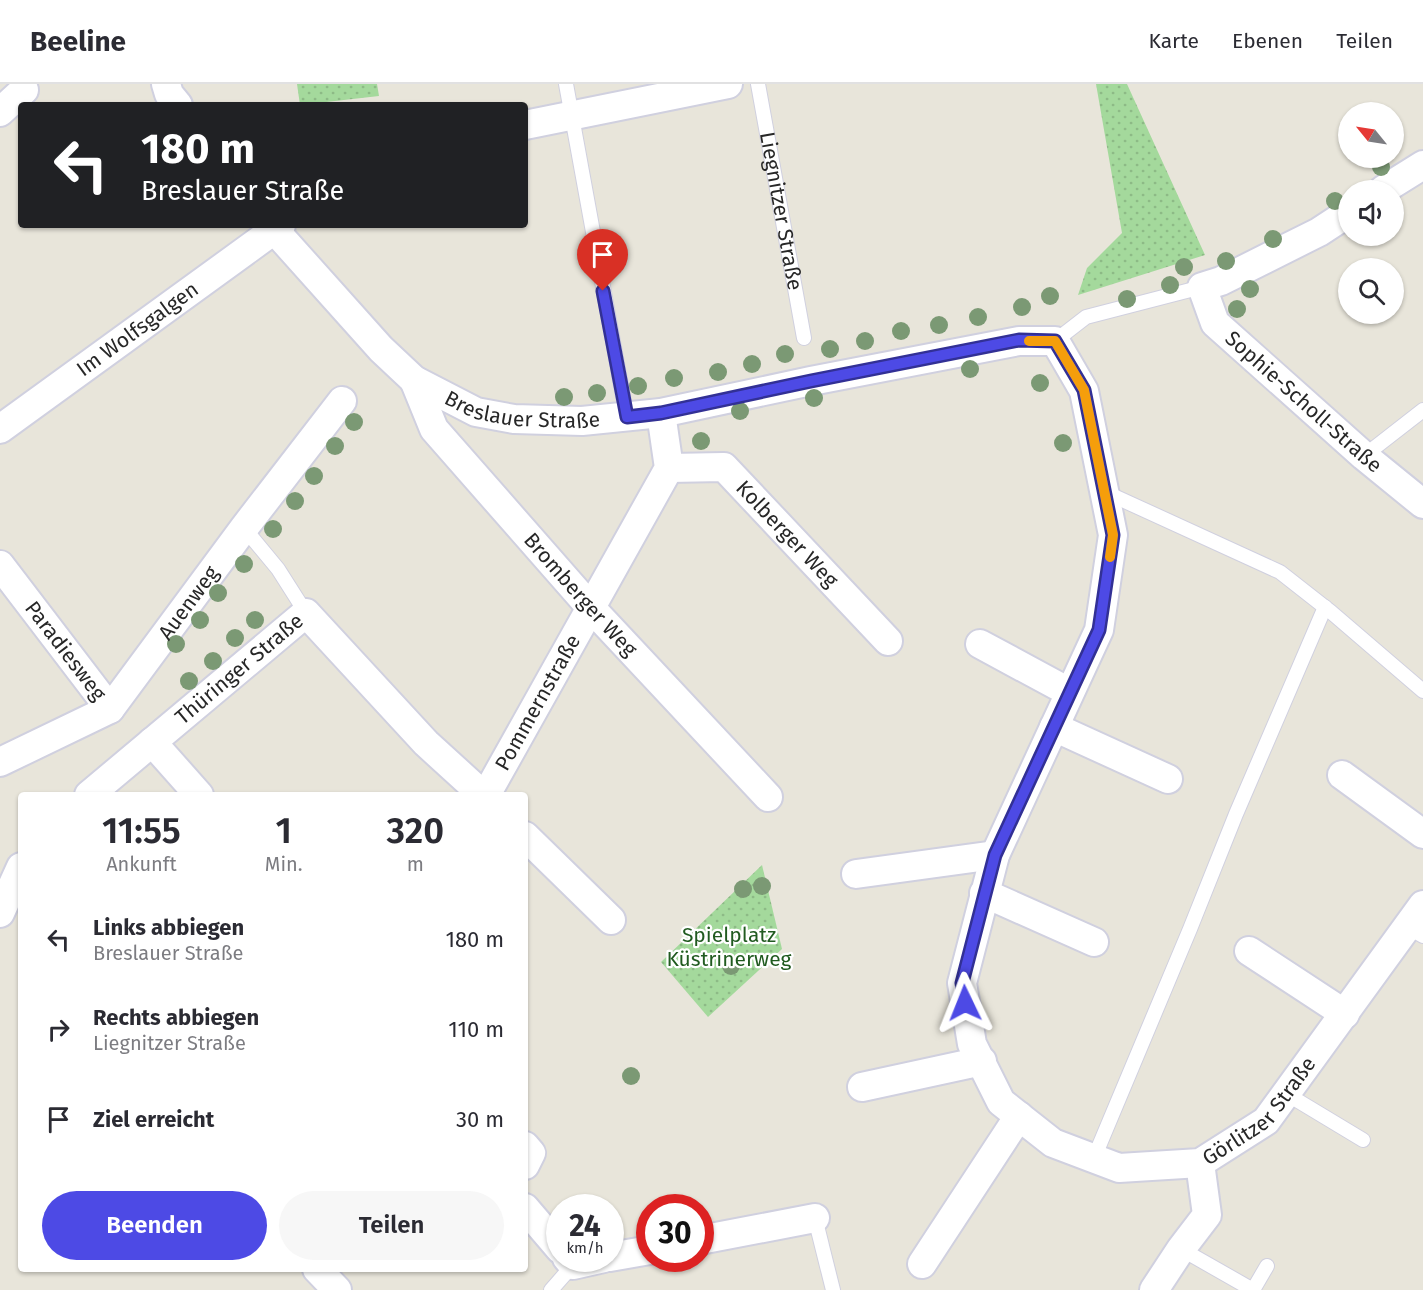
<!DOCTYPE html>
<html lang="de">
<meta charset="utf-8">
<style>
:root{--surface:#fff;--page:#f7f7f7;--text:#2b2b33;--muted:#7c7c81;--line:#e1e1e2;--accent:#4d4ae5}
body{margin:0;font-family:"Fira Sans",sans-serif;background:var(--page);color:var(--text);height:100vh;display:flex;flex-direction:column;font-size:22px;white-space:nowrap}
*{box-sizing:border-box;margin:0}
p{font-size:20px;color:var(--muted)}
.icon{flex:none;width:33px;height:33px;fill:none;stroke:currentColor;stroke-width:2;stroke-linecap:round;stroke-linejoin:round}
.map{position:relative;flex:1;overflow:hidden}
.sheet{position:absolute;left:18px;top:708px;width:510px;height:480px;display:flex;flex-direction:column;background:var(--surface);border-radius:6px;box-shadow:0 2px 4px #0004}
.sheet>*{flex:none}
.banner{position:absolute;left:18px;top:18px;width:510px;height:126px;border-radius:6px;box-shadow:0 2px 4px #0004;background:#202124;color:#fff;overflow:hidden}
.needle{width:39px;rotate:300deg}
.tools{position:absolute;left:1338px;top:18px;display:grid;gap:12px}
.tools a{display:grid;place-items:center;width:66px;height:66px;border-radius:50%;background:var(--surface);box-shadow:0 2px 4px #0004;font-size:30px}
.speed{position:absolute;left:546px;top:1110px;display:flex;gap:12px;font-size:30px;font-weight:700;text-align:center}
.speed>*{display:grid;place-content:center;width:78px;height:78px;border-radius:50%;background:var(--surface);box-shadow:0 2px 4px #0004;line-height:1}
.speed small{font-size:15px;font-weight:400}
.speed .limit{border:9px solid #d22;background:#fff;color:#111}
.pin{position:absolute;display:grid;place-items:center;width:51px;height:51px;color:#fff;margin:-62px -26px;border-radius:50% 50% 50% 0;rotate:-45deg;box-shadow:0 0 6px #0007}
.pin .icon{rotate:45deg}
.me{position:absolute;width:66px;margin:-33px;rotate:358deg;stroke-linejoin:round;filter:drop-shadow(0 0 4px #0008)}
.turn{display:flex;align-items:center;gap:21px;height:126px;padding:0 24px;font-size:27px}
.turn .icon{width:78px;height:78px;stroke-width:2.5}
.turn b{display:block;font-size:42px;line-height:51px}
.eta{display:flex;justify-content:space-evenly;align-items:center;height:102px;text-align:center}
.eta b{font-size:36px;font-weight:600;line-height:42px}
.button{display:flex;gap:12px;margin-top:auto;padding:12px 24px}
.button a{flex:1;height:69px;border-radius:36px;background:var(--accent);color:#fff;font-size:24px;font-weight:600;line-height:69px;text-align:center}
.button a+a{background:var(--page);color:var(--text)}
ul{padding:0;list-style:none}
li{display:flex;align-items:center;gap:18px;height:90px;padding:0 24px}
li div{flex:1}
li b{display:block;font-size:22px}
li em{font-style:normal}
header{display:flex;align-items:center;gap:36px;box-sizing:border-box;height:84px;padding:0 30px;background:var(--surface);border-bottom:2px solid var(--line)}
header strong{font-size:28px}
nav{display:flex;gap:33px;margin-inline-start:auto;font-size:21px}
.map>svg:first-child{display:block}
.grass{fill:url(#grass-dots)}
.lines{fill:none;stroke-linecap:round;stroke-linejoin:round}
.service-casing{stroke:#d0d0df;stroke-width:16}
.minor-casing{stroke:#d0d0df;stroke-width:32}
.service{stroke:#fff;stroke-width:14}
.minor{stroke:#fff;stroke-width:28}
.tree{fill:#7b9974}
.route-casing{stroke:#323095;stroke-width:15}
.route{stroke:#4d4ae5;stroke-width:10}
.slow{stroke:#f59e0b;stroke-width:10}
.labels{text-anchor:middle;stroke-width:4.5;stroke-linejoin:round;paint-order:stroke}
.street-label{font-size:21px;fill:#272727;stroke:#fff}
.park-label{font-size:21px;fill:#215b20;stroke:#fff}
</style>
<header>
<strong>Beeline</strong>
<nav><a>Karte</a><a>Ebenen</a><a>Teilen</a></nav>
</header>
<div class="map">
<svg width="1423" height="1206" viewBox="0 0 1423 1206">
<defs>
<pattern id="grass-dots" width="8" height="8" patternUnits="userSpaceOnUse" patternTransform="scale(1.5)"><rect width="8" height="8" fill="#a4d99c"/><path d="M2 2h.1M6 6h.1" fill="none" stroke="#8dba86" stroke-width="1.8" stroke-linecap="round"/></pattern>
</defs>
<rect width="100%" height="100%" fill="#e8e5da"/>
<!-- grass -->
<g class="grass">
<path d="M 297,0 L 377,0 L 379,12 L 300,21 Z"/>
<path d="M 1096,0 L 1127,0 L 1205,171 L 1078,211 L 1087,184 L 1122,149 Z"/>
<path d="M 762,781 L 782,865 L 708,933 L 661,878 Z"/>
</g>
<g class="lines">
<!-- service casing -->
<g class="service-casing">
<g id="service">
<path d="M 566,0 L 627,334"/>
<path id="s1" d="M 758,0 L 804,254"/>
<path d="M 1055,257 L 1086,233 L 1202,203"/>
<path d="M 1364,372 L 1423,326"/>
<path d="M 1105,408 L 1280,488 L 1331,528 L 1423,607"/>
<path d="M 244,444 L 278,485 L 306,529"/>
<path d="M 1407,843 L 1423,852"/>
<path d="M 1285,1009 L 1363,1056"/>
<path d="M 1094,1074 L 1190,845 L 1236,730 L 1325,523"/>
<path d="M 815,1134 L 833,1206"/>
<path d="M 1181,1165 L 1253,1206 L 1267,1182"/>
<path d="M 551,1206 L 573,1181"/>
</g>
</g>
<!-- minor casing -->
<g class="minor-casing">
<g id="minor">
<path d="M 166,0 L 169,10 L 178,21"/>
<path d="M 0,28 L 24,6"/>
<path d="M 525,41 L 728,0"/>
<path d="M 1383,106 L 1423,81"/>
<path id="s2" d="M 1348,129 L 1319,148 L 1221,197 L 1202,203 L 1215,239 L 1364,372 L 1423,420"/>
<path id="s3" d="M 270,141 L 381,265 L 414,296 L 476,328 L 514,335 L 582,337 L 661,329 L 811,297 L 1019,257 L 1055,257 L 1084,307 L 1113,451 L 1099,546 L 995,771 L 962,899 L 972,960 L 1001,1018 L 1053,1059 L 1119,1084 L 1200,1079 L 1266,1037 L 1423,821"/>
<path id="s4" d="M 414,296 L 434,345 L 592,525 L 768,713"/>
<path id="s5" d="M 0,345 L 281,141"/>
<path id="s6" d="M 669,384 L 724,383 L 888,557"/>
<path id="s7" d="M 0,481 L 110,625"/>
<path d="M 980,560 L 1069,608"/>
<path d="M 1054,643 L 1168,695"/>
<path d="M 152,658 L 199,711"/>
<path id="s8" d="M 0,678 L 110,625 L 244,444 L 342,317"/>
<path d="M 1342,691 L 1423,750"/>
<path id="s9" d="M 89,711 L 306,529 L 426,659 L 483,711"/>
<path id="s10" d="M 486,711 L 669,384 L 661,329"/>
<path d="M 525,752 L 611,836"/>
<path d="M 856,790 L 995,771"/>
<path d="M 984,809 L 1094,858"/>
<path d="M 0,829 L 21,783"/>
<path d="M 1249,867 L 1345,930"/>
<path d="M 862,1003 L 982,977"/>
<path d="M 525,1062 L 531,1069 L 525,1081"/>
<path d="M 525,1124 L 560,1165"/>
<path d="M 700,1156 L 815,1134"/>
<path d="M 610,1173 L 650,1166"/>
<path d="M 567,1174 L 573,1181 L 604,1174"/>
<path d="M 922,1180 L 1019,1032"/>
<path d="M 317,1185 L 337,1206"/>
<path d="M 1154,1206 L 1181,1165 L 1207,1131 L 1200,1079"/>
</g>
</g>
<!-- service -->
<use href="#service" class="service"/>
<!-- minor -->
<use href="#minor" class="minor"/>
</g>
<!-- trees -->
<g class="tree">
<circle cx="1381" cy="83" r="9"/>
<circle cx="1335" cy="117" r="9"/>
<circle cx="1273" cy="155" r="9"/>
<circle cx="1226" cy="177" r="9"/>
<circle cx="1184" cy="183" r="9"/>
<circle cx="1170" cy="201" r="9"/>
<circle cx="1250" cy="205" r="9"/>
<circle cx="1050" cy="212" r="9"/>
<circle cx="1127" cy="215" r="9"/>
<circle cx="1022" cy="223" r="9"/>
<circle cx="1237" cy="225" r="9"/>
<circle cx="978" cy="233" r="9"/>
<circle cx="939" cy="241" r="9"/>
<circle cx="901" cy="247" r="9"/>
<circle cx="865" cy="257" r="9"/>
<circle cx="830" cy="265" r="9"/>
<circle cx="785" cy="270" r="9"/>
<circle cx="752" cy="280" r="9"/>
<circle cx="970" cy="285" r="9"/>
<circle cx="718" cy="288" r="9"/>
<circle cx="674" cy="294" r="9"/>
<circle cx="1040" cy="299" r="9"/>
<circle cx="638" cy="302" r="9"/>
<circle cx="597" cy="309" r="9"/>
<circle cx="564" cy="313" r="9"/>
<circle cx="814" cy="314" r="9"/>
<circle cx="740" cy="327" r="9"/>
<circle cx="354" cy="338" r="9"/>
<circle cx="701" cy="357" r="9"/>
<circle cx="1063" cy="359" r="9"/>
<circle cx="335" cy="362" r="9"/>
<circle cx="314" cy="392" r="9"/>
<circle cx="295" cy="417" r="9"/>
<circle cx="273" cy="445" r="9"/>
<circle cx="244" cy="480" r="9"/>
<circle cx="218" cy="509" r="9"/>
<circle cx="200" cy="536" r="9"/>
<circle cx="255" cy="536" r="9"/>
<circle cx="235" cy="554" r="9"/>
<circle cx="176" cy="560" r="9"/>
<circle cx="213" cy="577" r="9"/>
<circle cx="189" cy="597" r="9"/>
<circle cx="762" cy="802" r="9"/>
<circle cx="743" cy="805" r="9"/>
<circle cx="731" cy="882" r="9"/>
<circle cx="631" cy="992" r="9"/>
</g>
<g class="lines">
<!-- route casing -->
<g class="route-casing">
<path id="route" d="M 603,207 L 627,333 L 661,329 L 811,297 L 1019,256 L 1055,257 L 1084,306 L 1113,451 L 1099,546 L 995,771 L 962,899 L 965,919"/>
</g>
<!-- route -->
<use href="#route" class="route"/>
<!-- slow -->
<path class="slow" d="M 1029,257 L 1055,257 L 1084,306 L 1113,451 L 1110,473"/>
</g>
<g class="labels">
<!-- street labels -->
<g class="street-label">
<text dy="7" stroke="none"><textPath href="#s1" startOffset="129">Liegnitzer Straße</textPath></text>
<text dy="7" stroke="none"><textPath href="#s5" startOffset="170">Im Wolfsgalgen</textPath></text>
<text dy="7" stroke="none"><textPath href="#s2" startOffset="321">Sophie-Scholl-Straße</textPath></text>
<text dy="7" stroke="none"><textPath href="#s3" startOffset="327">Breslauer Straße</textPath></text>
<text dy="7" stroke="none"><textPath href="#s6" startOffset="147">Kolberger Weg</textPath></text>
<text dy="7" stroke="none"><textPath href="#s4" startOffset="274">Bromberger Weg</textPath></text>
<text dy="7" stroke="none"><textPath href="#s8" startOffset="254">Auenweg</textPath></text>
<text dy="7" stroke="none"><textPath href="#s7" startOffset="108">Paradiesweg</textPath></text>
<text dy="7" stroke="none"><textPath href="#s9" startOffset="196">Thüringer Straße</textPath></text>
<text dy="7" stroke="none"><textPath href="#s10" startOffset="106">Pommernstraße</textPath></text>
<text dy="7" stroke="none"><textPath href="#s3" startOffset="1974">Görlitzer Straße</textPath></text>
</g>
<!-- park labels -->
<g class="park-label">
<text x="729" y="858">Spielplatz<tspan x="729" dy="24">Küstrinerweg</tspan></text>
</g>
</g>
</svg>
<div class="tools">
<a><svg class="needle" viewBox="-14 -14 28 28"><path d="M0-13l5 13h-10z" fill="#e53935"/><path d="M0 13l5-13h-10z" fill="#7c7c81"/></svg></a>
<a><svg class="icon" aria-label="sound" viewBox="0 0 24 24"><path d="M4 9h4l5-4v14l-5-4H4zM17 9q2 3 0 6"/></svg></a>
<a><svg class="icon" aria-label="search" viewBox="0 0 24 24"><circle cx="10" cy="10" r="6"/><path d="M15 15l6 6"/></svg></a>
</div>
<div class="speed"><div>24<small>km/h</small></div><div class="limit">30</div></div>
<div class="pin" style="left:603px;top:207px;background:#d93025"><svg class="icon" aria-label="arrive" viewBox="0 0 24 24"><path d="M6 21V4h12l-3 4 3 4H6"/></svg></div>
<svg class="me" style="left:965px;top:919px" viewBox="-20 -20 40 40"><path d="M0-17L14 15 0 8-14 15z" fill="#4d4ae5" stroke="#fff" stroke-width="4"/></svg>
<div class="banner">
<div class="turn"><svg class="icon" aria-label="left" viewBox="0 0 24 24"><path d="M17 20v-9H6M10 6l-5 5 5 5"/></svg><div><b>180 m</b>Breslauer Straße</div></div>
</div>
<section class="sheet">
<div class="eta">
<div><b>11:55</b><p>Ankunft</p></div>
<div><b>1</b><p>Min.</p></div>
<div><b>320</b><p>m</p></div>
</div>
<ul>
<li><svg class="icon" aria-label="left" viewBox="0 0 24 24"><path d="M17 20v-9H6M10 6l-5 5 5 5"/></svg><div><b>Links abbiegen</b><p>Breslauer Straße</p></div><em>180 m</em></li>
<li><svg class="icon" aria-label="right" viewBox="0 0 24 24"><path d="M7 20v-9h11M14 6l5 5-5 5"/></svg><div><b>Rechts abbiegen</b><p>Liegnitzer Straße</p></div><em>110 m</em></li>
<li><svg class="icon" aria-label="arrive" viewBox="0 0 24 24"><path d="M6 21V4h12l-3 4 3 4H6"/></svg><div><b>Ziel erreicht</b></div><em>30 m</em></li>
</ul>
<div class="button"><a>Beenden</a><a>Teilen</a></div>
</section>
</div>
